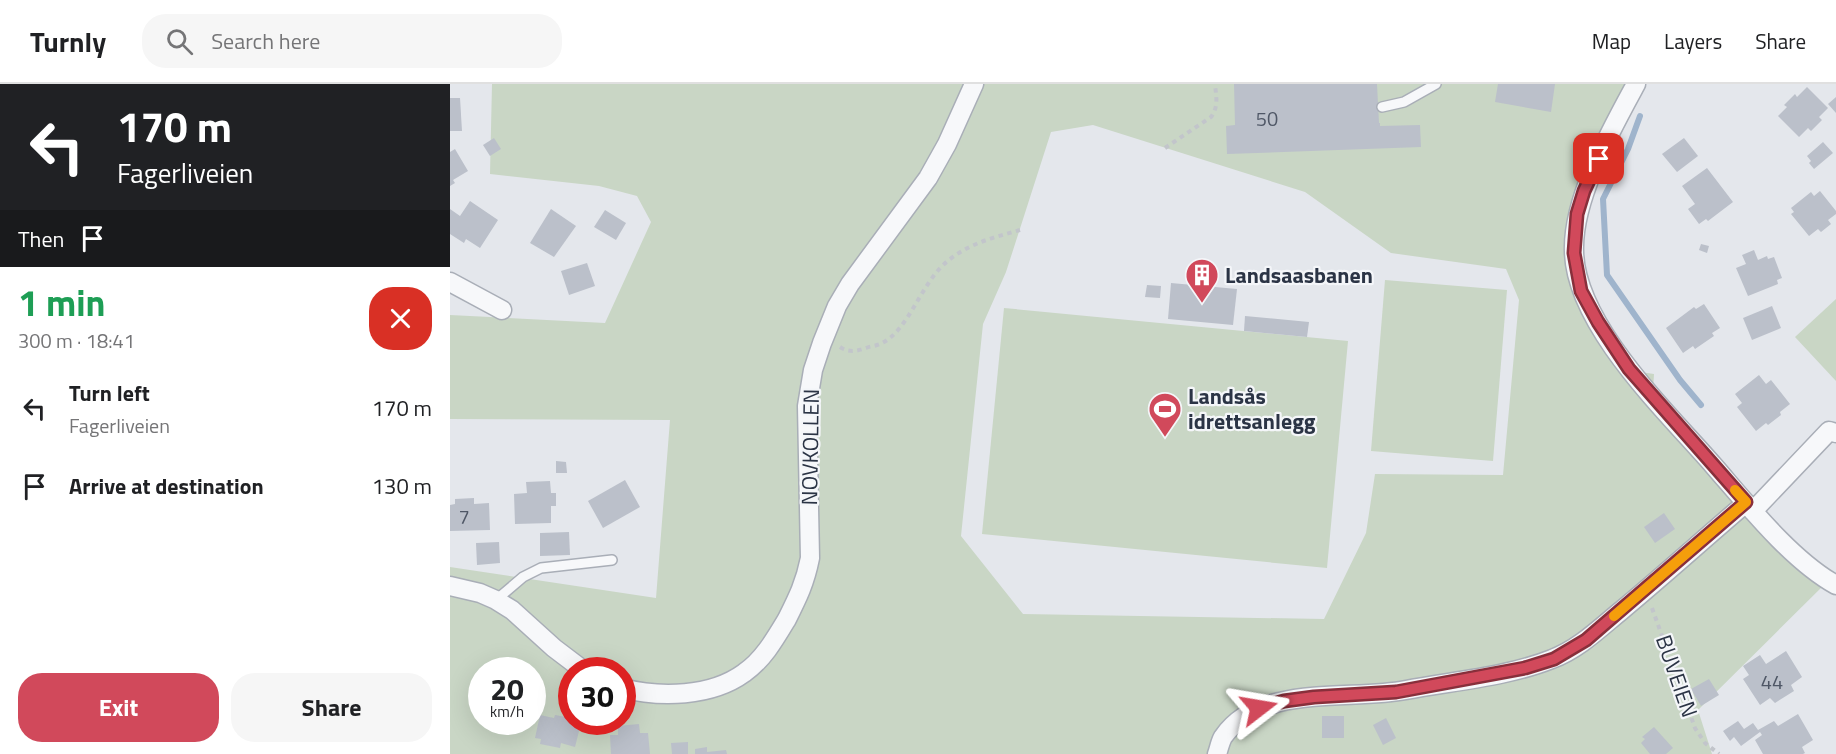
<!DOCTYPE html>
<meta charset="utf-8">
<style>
:root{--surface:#fff;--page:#f6f6f6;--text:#202124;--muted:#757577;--line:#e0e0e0;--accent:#d1495b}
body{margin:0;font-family:"Titillium Web",sans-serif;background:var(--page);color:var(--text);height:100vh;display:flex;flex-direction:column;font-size:22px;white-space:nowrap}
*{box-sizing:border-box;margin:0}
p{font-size:20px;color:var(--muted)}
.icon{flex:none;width:33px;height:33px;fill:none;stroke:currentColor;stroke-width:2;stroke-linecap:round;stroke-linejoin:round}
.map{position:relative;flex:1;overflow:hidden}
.details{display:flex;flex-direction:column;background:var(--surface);width:450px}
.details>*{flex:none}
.hud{background:#202124;color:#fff;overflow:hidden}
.speed{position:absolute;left:18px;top:573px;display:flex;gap:12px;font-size:30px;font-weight:700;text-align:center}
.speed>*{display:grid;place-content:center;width:78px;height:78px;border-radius:50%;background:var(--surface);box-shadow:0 6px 24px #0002;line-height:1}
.speed small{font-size:15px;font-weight:400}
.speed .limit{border:9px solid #d22;background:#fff;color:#111}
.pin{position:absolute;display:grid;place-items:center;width:51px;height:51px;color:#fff;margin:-26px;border-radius:12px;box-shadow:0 3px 9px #0006}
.me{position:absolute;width:66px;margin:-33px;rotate:76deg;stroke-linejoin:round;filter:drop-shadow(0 0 4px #0008)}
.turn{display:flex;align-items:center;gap:21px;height:126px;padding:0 18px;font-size:27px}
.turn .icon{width:78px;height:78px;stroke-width:2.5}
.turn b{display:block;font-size:42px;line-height:51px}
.then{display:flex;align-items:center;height:57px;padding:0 18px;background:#0003;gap:12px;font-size:22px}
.round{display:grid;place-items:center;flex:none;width:63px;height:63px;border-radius:24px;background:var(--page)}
.summary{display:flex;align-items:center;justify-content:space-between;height:102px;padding:0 18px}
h1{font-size:36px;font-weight:700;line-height:45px;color:#1e9e55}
.button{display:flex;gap:12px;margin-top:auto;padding:12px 18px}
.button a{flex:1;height:69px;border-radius:24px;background:var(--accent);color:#fff;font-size:24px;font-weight:700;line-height:69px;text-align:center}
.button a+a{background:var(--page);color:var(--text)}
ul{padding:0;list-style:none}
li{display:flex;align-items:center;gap:18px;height:78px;padding:0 18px}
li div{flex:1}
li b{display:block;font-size:22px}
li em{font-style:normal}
header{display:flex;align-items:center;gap:36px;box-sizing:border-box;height:84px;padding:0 30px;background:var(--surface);border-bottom:2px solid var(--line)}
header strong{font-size:28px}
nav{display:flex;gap:33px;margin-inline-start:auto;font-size:21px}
.search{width:420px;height:54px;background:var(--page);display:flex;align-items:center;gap:15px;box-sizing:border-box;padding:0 21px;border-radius:24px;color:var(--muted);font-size:22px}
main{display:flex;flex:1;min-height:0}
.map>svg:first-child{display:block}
.green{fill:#c9d6c5;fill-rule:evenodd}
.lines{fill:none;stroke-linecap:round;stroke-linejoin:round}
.stream{stroke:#9fb4cc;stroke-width:6}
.building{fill:#bbc0ca}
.lane-casing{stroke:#a9aeb7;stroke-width:12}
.street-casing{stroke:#a9aeb7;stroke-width:21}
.path{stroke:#c2c5cb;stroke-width:4;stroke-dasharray:4.5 4.5;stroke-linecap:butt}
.lane{stroke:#f7f8fa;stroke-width:9}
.street{stroke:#f7f8fa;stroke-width:18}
.route-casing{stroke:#882f3b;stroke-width:15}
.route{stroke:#d1495b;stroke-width:10}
.slow{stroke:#f59e0b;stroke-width:10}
.labels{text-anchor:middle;stroke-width:4.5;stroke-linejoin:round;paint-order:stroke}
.number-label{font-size:20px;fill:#4f5766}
.poi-label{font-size:22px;font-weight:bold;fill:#2b3445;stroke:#f4f6f9;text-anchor:start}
.street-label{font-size:22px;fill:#2b3445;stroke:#f4f6f9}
</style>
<header>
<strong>Turnly</strong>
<div class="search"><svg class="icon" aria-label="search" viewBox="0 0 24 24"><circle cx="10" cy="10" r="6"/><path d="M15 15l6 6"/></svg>Search here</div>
<nav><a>Map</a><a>Layers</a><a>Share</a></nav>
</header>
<main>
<section class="details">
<div class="hud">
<div class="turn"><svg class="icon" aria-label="left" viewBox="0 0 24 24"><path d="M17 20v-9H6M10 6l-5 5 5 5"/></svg><div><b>170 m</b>Fagerliveien</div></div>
<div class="then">Then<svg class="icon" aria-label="arrive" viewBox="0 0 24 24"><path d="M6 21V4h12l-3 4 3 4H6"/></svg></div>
</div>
<div class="summary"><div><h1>1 min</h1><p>300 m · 18:41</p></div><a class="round" style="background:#d93025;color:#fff"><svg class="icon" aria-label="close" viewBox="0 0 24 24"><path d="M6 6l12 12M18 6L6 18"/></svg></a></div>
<ul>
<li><svg class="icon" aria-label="left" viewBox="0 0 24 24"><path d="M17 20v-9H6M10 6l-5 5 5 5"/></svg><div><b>Turn left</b><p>Fagerliveien</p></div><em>170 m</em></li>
<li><svg class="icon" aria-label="arrive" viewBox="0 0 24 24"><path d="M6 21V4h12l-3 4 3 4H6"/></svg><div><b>Arrive at destination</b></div><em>130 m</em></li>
</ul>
<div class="button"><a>Exit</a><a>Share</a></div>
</section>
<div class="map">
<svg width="1386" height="670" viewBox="0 0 1386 670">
<rect width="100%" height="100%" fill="#e4e7ec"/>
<!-- green -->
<g class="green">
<path d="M 42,0 L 1194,0 L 1145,80 L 1125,174 L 1140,220 L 1190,288 L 1204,290 L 1203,306 L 1377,498 L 1248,626 L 1262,670 L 0,670 L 0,483 L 206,514 L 220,336 L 0,335 L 0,231 L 155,239 L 201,138 L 187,112 L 149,102 L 40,90 ZM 643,41 L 855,108 L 941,169 L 1056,185 L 1069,216 L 1053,391 L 925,390 L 916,449 L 874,535 L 573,530 L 511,452 L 533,240 L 556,188 L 601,48 ZM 32,586 L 82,586 L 82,638 L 32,638 ZM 122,586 L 172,586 L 172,638 L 122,638 Z"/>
<path d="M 935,196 L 1057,206 L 1043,377 L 921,367 Z"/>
<path d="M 1386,215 L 1386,297 L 1345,253 Z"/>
<path d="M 554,224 L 898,257 L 877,484 L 532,450 Z"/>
</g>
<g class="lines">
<!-- stream -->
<path class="stream" d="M 1190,32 L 1178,65 L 1153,115 L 1157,191 L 1230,296 L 1251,321"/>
</g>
<!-- building -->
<g class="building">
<path d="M 784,0 L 927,0 L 929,39 L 930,39 L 930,42 L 970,41 L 971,63 L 777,70 L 776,42 L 785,41 Z"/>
<path d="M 1048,0 L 1105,0 L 1101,28 L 1045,18 Z"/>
<path d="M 1357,3 L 1378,24 L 1369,33 L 1372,36 L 1361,47 L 1358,44 L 1349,53 L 1328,32 L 1337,23 L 1334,21 L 1345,10 L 1347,13 Z"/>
<path d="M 1386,13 L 1386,29 L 1378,20 Z"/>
<path d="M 0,14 L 10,14 L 12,47 L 0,47 Z"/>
<path d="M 44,54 L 51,65 L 40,72 L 33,61 Z"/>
<path d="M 1234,54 L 1248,72 L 1227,88 L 1212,70 Z"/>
<path d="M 1373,58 L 1383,69 L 1364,85 L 1359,79 L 1361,77 L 1357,72 Z"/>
<path d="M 5,65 L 18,87 L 3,96 L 5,99 L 0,102 L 0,68 Z"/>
<path d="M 1257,84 L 1283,118 L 1258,137 L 1256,135 L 1249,140 L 1238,125 L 1245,120 L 1232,102 Z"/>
<path d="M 1370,107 L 1386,127 L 1386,130 L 1378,136 L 1381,140 L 1371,148 L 1368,145 L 1359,152 L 1341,130 L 1344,128 L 1341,124 L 1361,108 L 1364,112 Z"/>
<path d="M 20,117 L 48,136 L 30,164 L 16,155 L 14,159 L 0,150 L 0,125 L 10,132 Z"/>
<path d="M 101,125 L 126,142 L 104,173 L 80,159 Z"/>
<path d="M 155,126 L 176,139 L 166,156 L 144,143 Z"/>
<path d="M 1251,160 L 1259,162 L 1257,169 L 1249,166 Z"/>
<path d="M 1304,166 L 1308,176 L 1317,172 L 1318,175 L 1324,173 L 1332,194 L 1327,196 L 1328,200 L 1298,212 L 1286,184 L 1296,180 L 1292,171 Z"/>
<path d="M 137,179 L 145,202 L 119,211 L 111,187 Z"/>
<path d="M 721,199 L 787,205 L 783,241 L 718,235 Z"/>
<path d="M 697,201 L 711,202 L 710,214 L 695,213 Z"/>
<path d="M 1254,220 L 1270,244 L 1262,249 L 1264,252 L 1245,265 L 1243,262 L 1233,269 L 1216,244 L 1244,223 L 1246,225 Z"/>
<path d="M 1322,222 L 1331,244 L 1302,256 L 1293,234 Z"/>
<path d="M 795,232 L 859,238 L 857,253 L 794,247 Z"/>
<path d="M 1309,291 L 1316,300 L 1321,296 L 1340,320 L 1330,328 L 1331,331 L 1318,341 L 1316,339 L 1306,347 L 1287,323 L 1292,319 L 1285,310 Z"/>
<path d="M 106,377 L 116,378 L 117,389 L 106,389 Z"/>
<path d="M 175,396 L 190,423 L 153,444 L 138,417 Z"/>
<path d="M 100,397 L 101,409 L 106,409 L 106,422 L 101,422 L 101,439 L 65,440 L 64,410 L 77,409 L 76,398 Z"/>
<path d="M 24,414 L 24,420 L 39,419 L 40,446 L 0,447 L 0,421 L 5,420 L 5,415 Z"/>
<path d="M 1214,429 L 1225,445 L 1205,459 L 1194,443 Z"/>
<path d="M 119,448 L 120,471 L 90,472 L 90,449 Z"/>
<path d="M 49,458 L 50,479 L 27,481 L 26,459 Z"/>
<path d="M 1336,567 L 1352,593 L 1341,601 L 1344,607 L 1325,619 L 1320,614 L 1310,621 L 1293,595 L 1299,591 L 1293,582 L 1310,571 L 1316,580 Z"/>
<path d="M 1259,595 L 1269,611 L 1251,622 L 1241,605 Z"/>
<path d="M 1348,630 L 1363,656 L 1352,663 L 1355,669 L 1353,670 L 1313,670 L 1305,656 L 1312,651 L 1310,648 L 1291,662 L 1284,653 L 1280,657 L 1273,647 L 1288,637 L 1294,645 L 1303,639 L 1308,646 L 1324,637 L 1328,642 Z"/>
<path d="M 90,631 L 104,634 L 105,631 L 116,633 L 116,636 L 131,639 L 125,663 L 111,659 L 110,664 L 90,660 L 91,655 L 85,654 Z"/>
<rect x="872" y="632" width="22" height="22"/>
<path d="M 936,634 L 946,654 L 933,661 L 923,641 Z"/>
<path d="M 189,640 L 190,649 L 198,649 L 200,670 L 161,670 L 160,651 L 168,651 L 168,642 Z"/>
<path d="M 1204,643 L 1223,664 L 1216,670 L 1200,670 L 1191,659 L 1195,655 L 1192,653 Z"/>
<path d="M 238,658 L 238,670 L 222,670 L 221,659 Z"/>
<path d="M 257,663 L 257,668 L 276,666 L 277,670 L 245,670 L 245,665 Z"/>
</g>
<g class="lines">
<!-- lane casing -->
<g class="lane-casing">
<g id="lane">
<path d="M 932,23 L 954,18 L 986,0"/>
<path d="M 46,516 L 73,493 L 91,484 L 162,476"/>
</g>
</g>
<!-- street casing -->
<g class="street-casing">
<g id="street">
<path d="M 1186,0 C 1161,46 1122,115 1124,168 C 1126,242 1217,328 1263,381 C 1297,420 1341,476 1386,501"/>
<path d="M 0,198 L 52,226"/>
<path d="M 1303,427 L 1379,347 L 1386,349"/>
<path d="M 0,502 L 30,509 L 46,516 L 62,526 L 104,564 L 133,586"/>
<path d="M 172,604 C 210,614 261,613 294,589 C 313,576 325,555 337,535 C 348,513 355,499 360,474 L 357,322 L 363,286 L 372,259 L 387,222 L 400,200 L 478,94 L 497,60 L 524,0"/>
<path d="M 767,670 C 769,665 770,658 773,653 C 810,599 900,617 956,606 C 1003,597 1057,593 1102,575 C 1129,565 1151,543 1172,526 C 1214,491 1255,454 1296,419"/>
</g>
</g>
<!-- path -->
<g class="path">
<path d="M 715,64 L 761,33 C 769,22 766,12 765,0"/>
<path d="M 390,263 C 399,269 407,267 416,264 C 421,262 426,262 430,260 C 459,248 471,197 499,176 C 520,159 545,153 570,146"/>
<path d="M 1202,524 L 1245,644 L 1255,659 L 1269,670"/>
</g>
<!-- lane -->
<use href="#lane" class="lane"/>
<!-- street -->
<use href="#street" class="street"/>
</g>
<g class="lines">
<!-- route casing -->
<g class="route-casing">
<path id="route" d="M 809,624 L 834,617 L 864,613 L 946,608 L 1075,584 L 1104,575 L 1136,556 L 1151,543 L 1296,418 L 1179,285 L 1148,238 L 1131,207 L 1124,169 L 1127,130 L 1134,107 L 1149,75"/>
</g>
<!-- route -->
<use href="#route" class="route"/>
<!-- slow -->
<path class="slow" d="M 1164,532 L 1296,418 L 1285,406"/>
</g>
<!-- icons -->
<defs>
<g id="building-pin" transform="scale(1.725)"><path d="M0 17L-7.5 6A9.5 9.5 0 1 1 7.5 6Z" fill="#d1495b" stroke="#f4f6f9"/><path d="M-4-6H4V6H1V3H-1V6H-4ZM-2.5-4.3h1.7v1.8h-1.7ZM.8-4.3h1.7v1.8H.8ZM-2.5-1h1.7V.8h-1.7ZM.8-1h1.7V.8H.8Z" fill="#fff"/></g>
<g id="stadium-pin" transform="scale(1.725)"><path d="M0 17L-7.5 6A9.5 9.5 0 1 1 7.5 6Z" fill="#d1495b" stroke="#f4f6f9"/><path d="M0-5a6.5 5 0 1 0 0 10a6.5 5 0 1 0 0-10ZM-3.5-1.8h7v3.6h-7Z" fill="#fff"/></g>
</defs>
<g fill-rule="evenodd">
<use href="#building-pin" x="752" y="191"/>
<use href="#stadium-pin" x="715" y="325"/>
</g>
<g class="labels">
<!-- number labels -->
<g class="number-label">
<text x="817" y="42">50</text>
<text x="14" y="440">7</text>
<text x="1322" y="605">44</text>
</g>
<!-- poi labels -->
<g class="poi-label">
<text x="775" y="199">Landsaasbanen</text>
<text x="738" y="320">Landsås<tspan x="738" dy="25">idrettsanlegg</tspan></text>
</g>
<!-- street labels -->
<g class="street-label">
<text transform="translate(360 363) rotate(-89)" y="8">NOVKOLLEN</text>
<text transform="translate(1227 592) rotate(71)" y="8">BUVEIEN</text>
</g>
</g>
</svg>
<div class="speed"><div>20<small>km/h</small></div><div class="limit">30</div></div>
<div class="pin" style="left:1149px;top:75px;background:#d93025"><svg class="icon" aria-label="arrive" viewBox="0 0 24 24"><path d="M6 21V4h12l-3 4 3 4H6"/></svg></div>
<svg class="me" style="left:809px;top:624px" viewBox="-20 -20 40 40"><path d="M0-17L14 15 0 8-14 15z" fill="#d1495b" stroke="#fff" stroke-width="4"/></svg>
</div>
</main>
